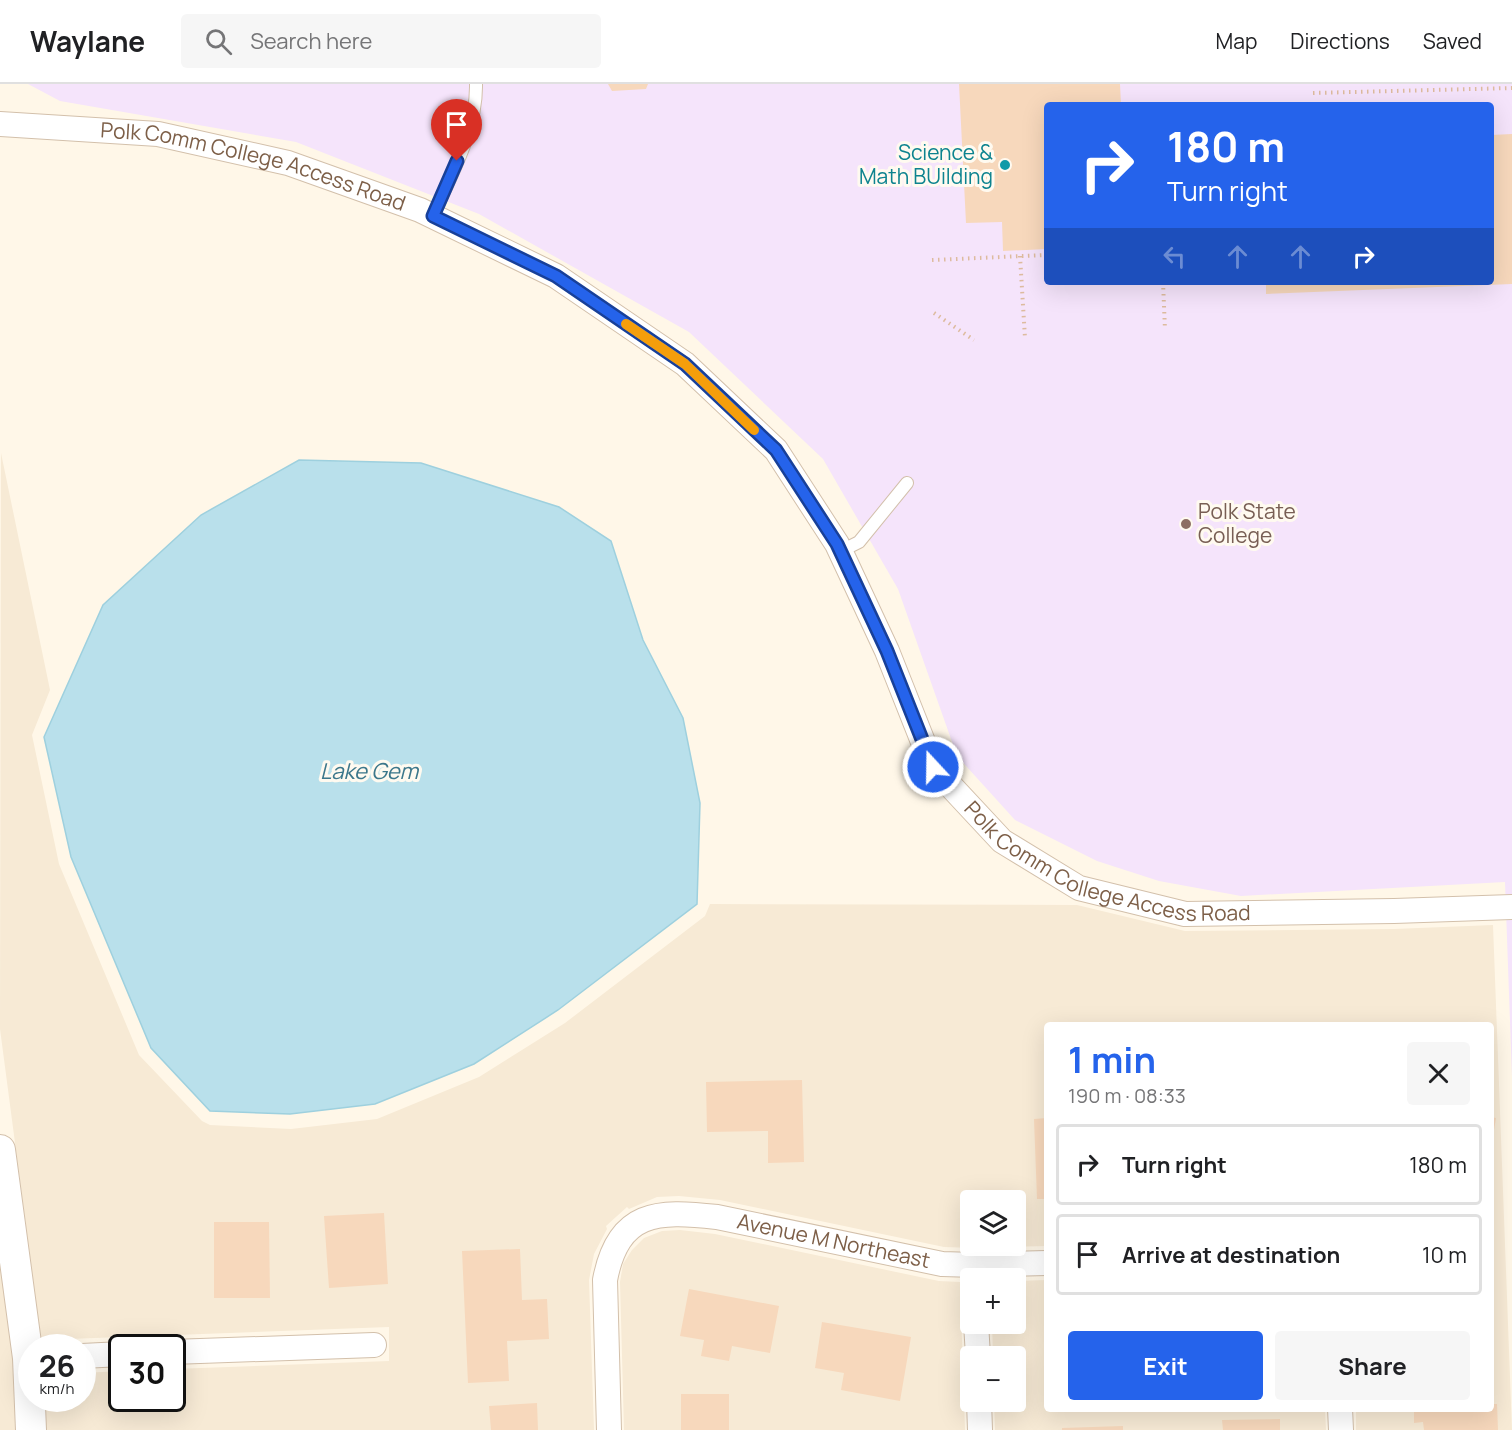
<!DOCTYPE html>
<meta charset="utf-8">
<style>
:root{--surface:#fff;--page:#f6f6f6;--text:#202124;--muted:#757577;--line:#e0e0e0;--accent:#2563eb}
body{margin:0;font-family:Manrope,sans-serif;background:var(--page);color:var(--text);height:100vh;display:flex;flex-direction:column;font-size:22px;white-space:nowrap}
*{box-sizing:border-box;margin:0}
p{font-size:20px;color:var(--muted)}
.icon{flex:none;width:33px;height:33px;fill:none;stroke:currentColor;stroke-width:2;stroke-linecap:round;stroke-linejoin:round}
.map{position:relative;flex:1;overflow:hidden}
.panel{position:absolute;left:1044px;top:938px;width:450px;height:390px;display:flex;flex-direction:column;background:var(--surface);border-radius:6px;box-shadow:0 6px 24px #0002}
.panel>*{flex:none}
.guide{position:absolute;left:1044px;top:18px;width:450px;height:183px;border-radius:6px;box-shadow:0 6px 24px #0002;background:#2563eb;color:#fff;overflow:hidden}
.controls{position:absolute;left:960px;top:1106px;display:grid;gap:12px}
.controls a{display:grid;place-items:center;width:66px;height:66px;border-radius:6px;background:var(--surface);box-shadow:0 6px 24px #0002;font-size:30px}
.speed{position:absolute;left:18px;top:1250px;display:flex;gap:12px;font-size:30px;font-weight:700;text-align:center}
.speed>*{display:grid;place-content:center;width:78px;height:78px;border-radius:50%;background:var(--surface);box-shadow:0 6px 24px #0002;line-height:1}
.speed small{font-size:15px;font-weight:400}
.speed .limit{border:3px solid #111;border-radius:9px;background:#fff;color:#111}
.pin{position:absolute;display:grid;place-items:center;width:51px;height:51px;color:#fff;margin:-62px -26px;border-radius:50% 50% 50% 0;rotate:-45deg;box-shadow:0 0 6px #0007}
.pin .icon{rotate:45deg}
.me{position:absolute;width:66px;margin:-33px;rotate:339deg;stroke-linejoin:round;filter:drop-shadow(0 0 4px #0008)}
.turn{display:flex;align-items:center;gap:21px;height:126px;padding:0 24px;font-size:27px}
.turn .icon{width:78px;height:78px;stroke-width:2.5}
.turn b{display:block;font-size:42px;line-height:51px}
.lanes{display:flex;align-items:center;height:57px;padding:0 24px;background:#0003;justify-content:center;gap:30px;direction:ltr}
.lanes .off{opacity:.35}
.round{display:grid;place-items:center;flex:none;width:63px;height:63px;border-radius:6px;background:var(--page)}
.overview{display:flex;align-items:center;justify-content:space-between;height:102px;padding:0 24px}
h1{font-size:36px;font-weight:700;line-height:45px;color:var(--accent)}
.button{display:flex;gap:12px;margin-top:auto;padding:12px 24px}
.button a{flex:1;height:69px;border-radius:6px;background:var(--accent);color:#fff;font-size:24px;font-weight:700;line-height:69px;text-align:center}
.button a+a{background:var(--page);color:var(--text)}
ul{padding:0;list-style:none}
li{display:flex;align-items:center;gap:18px;height:81px;margin:0 12px 9px;padding:0 12px;border:3px solid var(--line);border-radius:6px}
li div{flex:1}
li b{display:block;font-size:22px}
li em{font-style:normal}
header{display:flex;align-items:center;gap:36px;box-sizing:border-box;height:84px;padding:0 30px;background:var(--surface);border-bottom:2px solid var(--line)}
header strong{font-size:28px}
nav{display:flex;gap:33px;margin-inline-start:auto;font-size:21px}
.search{width:420px;height:54px;background:var(--page);display:flex;align-items:center;gap:15px;box-sizing:border-box;padding:0 21px;border-radius:6px;color:var(--muted);font-size:22px}
.map>svg:first-child{display:block}
.residential{fill:#f7ead5;fill-rule:evenodd}
.education{fill:#f5e4fb;fill-rule:evenodd}
.water{fill:#b9e0eb;stroke:#9ed0de;stroke-width:1.5}
.building{fill:#f7d8bc}
.lines{fill:none;stroke-linecap:round;stroke-linejoin:round}
.service-casing{stroke:#d3c0ab;stroke-width:14}
.minor-casing{stroke:#d3c0ab;stroke-width:26}
.tertiary-casing{stroke:#d3c0ab;stroke-width:32}
.path{stroke:#ddbb9e;stroke-width:4;stroke-dasharray:1.5 4.5;stroke-linecap:butt}
.service{stroke:#fff;stroke-width:12}
.minor{stroke:#fff;stroke-width:24}
.tertiary{stroke:#fff;stroke-width:30}
.route-casing{stroke:#184099;stroke-width:15}
.route{stroke:#2563eb;stroke-width:10}
.slow{stroke:#f59e0b;stroke-width:10}
.culture-dot{fill:#0f9aa8;stroke:#fffaf0;stroke-width:2}
.education-dot{fill:#8d6e63;stroke:#fffaf0;stroke-width:2}
.labels{text-anchor:middle;stroke-width:6;stroke-linejoin:round;paint-order:stroke}
.culture-label{font-size:21px;fill:#0d838f;stroke:#fffaf0;text-anchor:end}
.street-label{font-size:21px;fill:#7d5f48;stroke:#fffaf0}
.education-label{font-size:21px;fill:#785e54;stroke:#fffaf0;text-anchor:start}
.water-label{font-size:22px;font-style:italic;fill:#3c778b;stroke:#fffaf0}
</style>
<header>
<strong>Waylane</strong>
<div class="search"><svg class="icon" aria-label="search" viewBox="0 0 24 24"><circle cx="10" cy="10" r="6"/><path d="M15 15l6 6"/></svg>Search here</div>
<nav><a>Map</a><a>Directions</a><a>Saved</a></nav>
</header>
<div class="map">
<svg width="1512" height="1346" viewBox="0 0 1512 1346">
<rect width="100%" height="100%" fill="#fff7e8"/>
<!-- residential -->
<g class="residential">
<path d="M 1,369 L 50,606 L 32,651 L 59,780 L 139,971 L 202,1037 L 210,1041 L 291,1045 L 377,1035 L 479,993 L 565,939 L 705,832 L 710,820 L 1077,821 L 1185,847 L 1394,845 L 1493,841 L 1512,1346 L 1356,1346 L 1356,1325 L 1491,1324 L 1491,940 L 1047,940 L 1047,1162 L 974,1164 L 944,1163 L 720,1116 L 679,1112 L 657,1113 L 629,1125 L 627,1123 L 606,1142 L 607,1145 L 594,1170 L 589,1196 L 594,1346 L 46,1346 L 45,1314 L 82,1314 L 83,1289 L 121,1287 L 122,1314 L 172,1314 L 173,1285 L 389,1277 L 389,1243 L 41,1256 L 0,945 ZM 970,1116 L 1016,1116 L 1016,1161 L 970,1161 Z"/>
<path d="M 680,1146 L 715,1150 L 939,1197 L 960,1198 L 965,1346 L 624,1346 L 620,1198 L 623,1180 L 632,1166 L 644,1154 L 662,1147 Z"/>
<path d="M 0,1179 L 13,1275 L 16,1346 L 0,1346 Z"/>
<path d="M 1047,1196 L 1047,1324 L 1325,1325 L 1326,1346 L 995,1346 L 994,1317 L 1016,1317 L 1016,1272 L 993,1272 L 992,1239 L 1016,1239 L 1016,1197 Z"/>
</g>
<!-- education -->
<path class="education" d="M 28,0 L 1512,0 L 1512,993 L 1505,798 L 1241,812 L 1159,797 L 1097,777 L 1015,736 L 957,672 L 898,505 L 823,375 L 689,248 L 479,130 L 296,58 L 60,17 ZM 1047,21 L 1491,21 L 1491,198 L 1047,198 Z"/>
<!-- water -->
<path class="water" d="M 299,376 L 421,379 L 559,423 L 611,457 L 643,556 L 683,634 L 700,719 L 697,820 L 558,926 L 474,980 L 375,1020 L 290,1030 L 210,1027 L 151,964 L 71,773 L 44,653 L 103,521 L 201,431 Z"/>
<!-- building -->
<g class="building">
<path d="M 608,0 L 648,0 L 646,5 L 612,7 Z"/>
<path d="M 959,0 L 1120,0 L 1121,21 L 1047,21 L 1047,165 L 1003,167 L 1002,138 L 966,139 Z"/>
<path d="M 1512,50 L 1512,200 L 1266,210 L 1266,198 L 1491,198 L 1491,51 Z"/>
<path d="M 802,996 L 804,1078 L 768,1079 L 768,1047 L 707,1048 L 706,998 Z"/>
<path d="M 1491,1033 L 1496,1034 L 1492,1058 L 1491,1058 Z"/>
<path d="M 1047,1034 L 1047,1115 L 1037,1115 L 1034,1035 Z"/>
<path d="M 384,1129 L 388,1200 L 329,1204 L 324,1132 Z"/>
<path d="M 214,1138 L 269,1138 L 270,1214 L 214,1214 Z"/>
<path d="M 520,1165 L 522,1216 L 547,1215 L 549,1255 L 507,1257 L 509,1297 L 468,1299 L 462,1167 Z"/>
<path d="M 689,1205 L 779,1222 L 770,1269 L 732,1262 L 729,1277 L 701,1272 L 704,1256 L 680,1252 Z"/>
<path d="M 822,1238 L 911,1253 L 900,1317 L 841,1306 L 844,1289 L 815,1284 Z"/>
<rect x="681" y="1310" width="48" height="36"/>
<path d="M 537,1319 L 538,1346 L 491,1346 L 489,1322 Z"/>
<path d="M 1491,1320 L 1497,1320 L 1498,1346 L 1424,1346 L 1423,1338 L 1414,1339 L 1414,1324 L 1491,1324 Z"/>
<path d="M 1280,1335 L 1280,1346 L 1223,1346 L 1222,1336 Z"/>
<path d="M 1123,1342 L 1123,1346 L 1062,1346 L 1062,1344 Z"/>
</g>
<g class="lines">
<!-- service casing -->
<g class="service-casing">
<g id="service">
<path d="M 433,132 C 451,91 477,46 476,0"/>
<path d="M 841,467 L 859,458 L 907,399"/>
</g>
</g>
<!-- minor casing -->
<g class="minor-casing">
<g id="minor">
<path id="s1" d="M 0,40 L 158,50 L 288,79 L 420,126 L 556,192 L 685,280 L 776,366 L 837,460 L 887,567 L 933,683 L 1002,757 L 1079,804 L 1185,830 L 1394,827 L 1512,823"/>
<path d="M 976,1239 L 978,1272"/>
<path d="M 172,1268 L 374,1261"/>
<path d="M 82,1272 L 122,1270"/>
<path d="M 979,1317 L 980,1346"/>
<path d="M 1340,1324 L 1341,1346"/>
<path id="s2" d="M 609,1346 L 605,1196 C 618,1127 657,1126 717,1133 L 942,1180 L 975,1181 L 1047,1179"/>
</g>
</g>
<!-- tertiary casing -->
<g class="tertiary-casing">
<path id="tertiary" d="M 0,1066 L 28,1274 L 31,1346"/>
</g>
<!-- path -->
<g class="path">
<path d="M 1313,9 L 1512,4"/>
<path d="M 1020,172 L 1025,254"/>
<path d="M 932,176 L 1047,171"/>
<path d="M 1163,198 L 1165,246"/>
<path d="M 934,229 L 974,256"/>
</g>
<!-- service -->
<use href="#service" class="service"/>
<!-- minor -->
<use href="#minor" class="minor"/>
<!-- tertiary -->
<use href="#tertiary" class="tertiary"/>
</g>
<g class="lines">
<!-- route casing -->
<g class="route-casing">
<path id="route" d="M 457,77 L 433,132 L 556,192 L 685,280 L 776,366 L 837,460 L 887,567 L 933,683"/>
</g>
<!-- route -->
<use href="#route" class="route"/>
<!-- slow -->
<path class="slow" d="M 626,240 L 685,280 L 754,346"/>
</g>
<!-- markers -->
<circle class="culture-dot" cx="1005" cy="81" r="6"/>
<circle class="education-dot" cx="1186" cy="440" r="6"/>
<g class="labels">
<!-- culture labels -->
<g class="culture-label">
<text x="993" y="76">Science &amp;<tspan x="993" dy="24">Math BUilding</tspan></text>
</g>
<!-- street labels -->
<g class="street-label">
<text dy="7" stroke="none"><textPath href="#s1" startOffset="258">Polk Comm College Access Road</textPath></text>
<text dy="7" stroke="none"><textPath href="#s1" startOffset="1428">Polk Comm College Access Road</textPath></text>
<text dy="7" stroke="none"><textPath href="#s2" startOffset="418">Avenue M Northeast</textPath></text>
</g>
<!-- education labels -->
<g class="education-label">
<text x="1198" y="435">Polk State<tspan x="1198" dy="24">College</tspan></text>
</g>
<!-- water labels -->
<g class="water-label">
<text x="369" y="695">Lake Gem</text>
</g>
</g>
</svg>
<div class="controls">
<a><svg class="icon" aria-label="layers" viewBox="0 0 24 24"><path d="M12 4l9 5-9 5-9-5zM3 14l9 5 9-5"/></svg></a>
<a>+</a>
<a>−</a>
</div>
<div class="speed"><div>26<small>km/h</small></div><div class="limit">30</div></div>
<div class="pin" style="left:457px;top:77px;background:#d93025"><svg class="icon" aria-label="arrive" viewBox="0 0 24 24"><path d="M6 21V4h12l-3 4 3 4H6"/></svg></div>
<svg class="me" style="left:933px;top:683px" viewBox="-20 -20 40 40"><circle r="17" fill="#2563eb" stroke="#fff" stroke-width="3"/><path d="M0-11L8 9 0 5-8 9z" fill="#fff"/></svg>
<div class="guide">
<div class="turn"><svg class="icon" aria-label="right" viewBox="0 0 24 24"><path d="M7 20v-9h11M14 6l5 5-5 5"/></svg><div><b>180 m</b>Turn right</div></div>
<div class="lanes"><svg class="icon off" aria-label="left" viewBox="0 0 24 24"><path d="M17 20v-9H6M10 6l-5 5 5 5"/></svg><svg class="icon off" aria-label="ahead" viewBox="0 0 24 24"><path d="M12 20V5M6 11l6-6 6 6"/></svg><svg class="icon off" aria-label="ahead" viewBox="0 0 24 24"><path d="M12 20V5M6 11l6-6 6 6"/></svg><svg class="icon" aria-label="right" viewBox="0 0 24 24"><path d="M7 20v-9h11M14 6l5 5-5 5"/></svg></div>
</div>
<section class="panel">
<div class="overview"><div><h1>1 min</h1><p>190 m · 08:33</p></div><a class="round"><svg class="icon" aria-label="close" viewBox="0 0 24 24"><path d="M6 6l12 12M18 6L6 18"/></svg></a></div>
<ul>
<li><svg class="icon" aria-label="right" viewBox="0 0 24 24"><path d="M7 20v-9h11M14 6l5 5-5 5"/></svg><div><b>Turn right</b></div><em>180 m</em></li>
<li><svg class="icon" aria-label="arrive" viewBox="0 0 24 24"><path d="M6 21V4h12l-3 4 3 4H6"/></svg><div><b>Arrive at destination</b></div><em>10 m</em></li>
</ul>
<div class="button"><a>Exit</a><a>Share</a></div>
</section>
</div>
